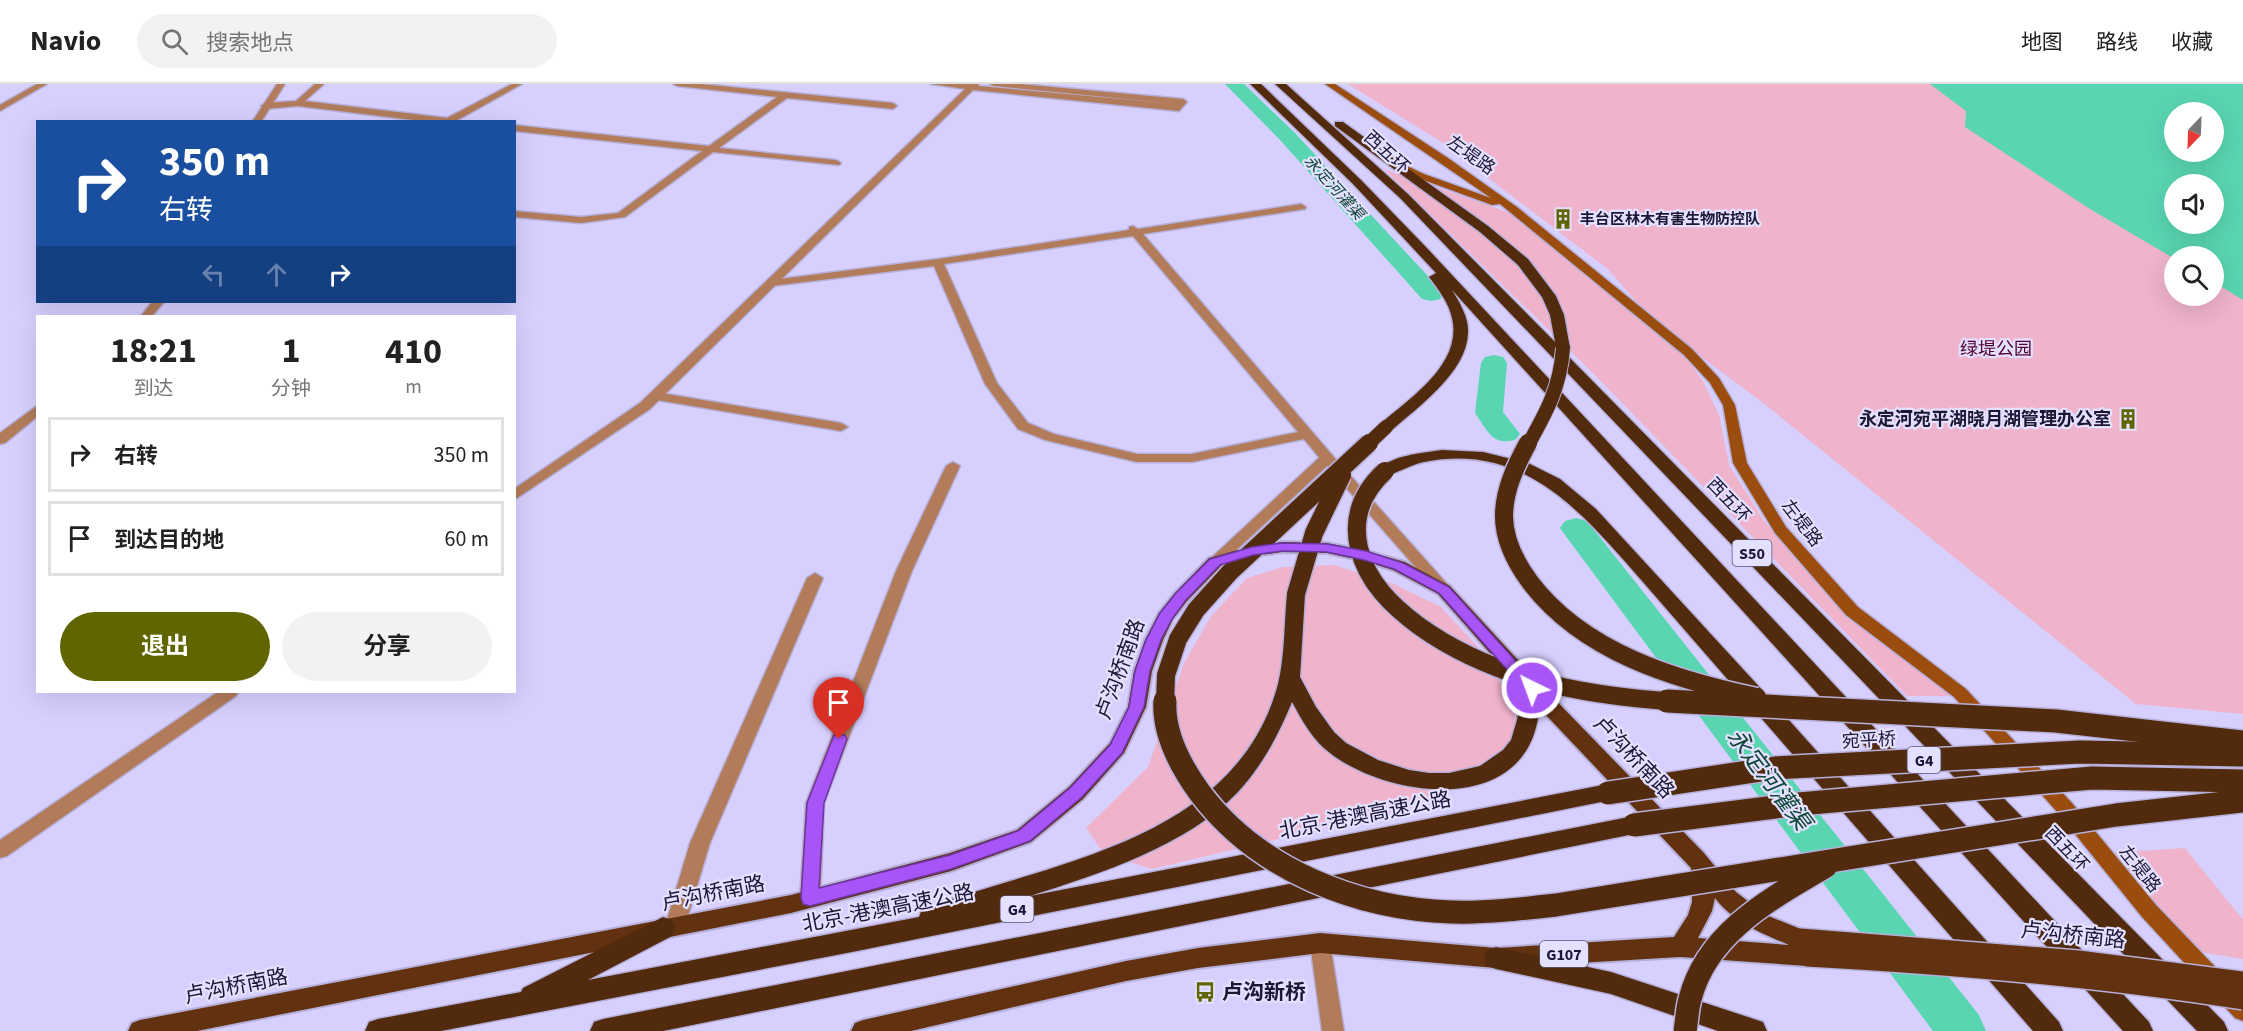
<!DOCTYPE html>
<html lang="zh">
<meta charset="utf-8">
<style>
:root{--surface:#fff;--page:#f2f2f2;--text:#222;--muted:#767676;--line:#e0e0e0;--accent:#616500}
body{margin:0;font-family:"Source Sans 3","Noto Sans SC",sans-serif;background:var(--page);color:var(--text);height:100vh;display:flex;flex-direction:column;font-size:22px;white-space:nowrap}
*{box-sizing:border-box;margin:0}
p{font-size:20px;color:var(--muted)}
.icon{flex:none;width:33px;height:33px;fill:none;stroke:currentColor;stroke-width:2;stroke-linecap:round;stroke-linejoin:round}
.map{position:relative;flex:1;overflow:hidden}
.drawer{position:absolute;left:36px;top:231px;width:480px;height:378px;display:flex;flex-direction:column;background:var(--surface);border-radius:0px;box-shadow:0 6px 24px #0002}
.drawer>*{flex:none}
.banner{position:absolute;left:36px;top:36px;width:480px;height:183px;border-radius:0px;box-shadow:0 6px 24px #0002;background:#1a4fa0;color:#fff;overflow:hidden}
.needle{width:39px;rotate:203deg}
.fabs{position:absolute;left:2164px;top:18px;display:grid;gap:12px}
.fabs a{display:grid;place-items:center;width:60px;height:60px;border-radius:50%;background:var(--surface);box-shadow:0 6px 24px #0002;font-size:30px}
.pin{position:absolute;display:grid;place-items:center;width:51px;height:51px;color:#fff;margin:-62px -26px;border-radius:50% 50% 50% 0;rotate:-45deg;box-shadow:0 0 6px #0007}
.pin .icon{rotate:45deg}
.me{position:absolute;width:66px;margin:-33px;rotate:318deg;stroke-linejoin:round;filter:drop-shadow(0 0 4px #0008)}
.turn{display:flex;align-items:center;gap:21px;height:126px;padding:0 24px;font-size:27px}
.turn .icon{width:78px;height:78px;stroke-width:2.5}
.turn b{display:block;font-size:42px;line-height:51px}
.lanes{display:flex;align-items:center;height:57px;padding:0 24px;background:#0003;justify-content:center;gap:30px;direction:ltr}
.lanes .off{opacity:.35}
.eta{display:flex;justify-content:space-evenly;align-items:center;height:102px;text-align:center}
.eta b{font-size:36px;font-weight:700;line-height:42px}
.primary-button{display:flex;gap:12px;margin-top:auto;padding:12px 24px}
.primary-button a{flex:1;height:69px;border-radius:36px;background:var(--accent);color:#fff;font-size:24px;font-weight:700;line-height:69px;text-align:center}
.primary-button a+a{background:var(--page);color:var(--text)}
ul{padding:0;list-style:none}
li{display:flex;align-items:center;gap:18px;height:75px;margin:0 12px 9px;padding:0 12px;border:3px solid var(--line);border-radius:0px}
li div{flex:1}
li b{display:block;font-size:22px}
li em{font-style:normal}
header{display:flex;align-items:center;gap:36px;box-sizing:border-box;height:84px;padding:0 30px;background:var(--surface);border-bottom:2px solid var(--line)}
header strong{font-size:28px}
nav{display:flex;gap:33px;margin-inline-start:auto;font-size:21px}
.search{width:420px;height:54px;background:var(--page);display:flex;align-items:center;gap:15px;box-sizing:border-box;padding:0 21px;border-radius:33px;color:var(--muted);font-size:22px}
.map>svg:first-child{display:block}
.green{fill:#efb3cc}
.water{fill:#59d5b2;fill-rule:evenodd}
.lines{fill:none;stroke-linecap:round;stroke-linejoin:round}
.river{fill:#59d5b2;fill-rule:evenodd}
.minor-casing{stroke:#b6afda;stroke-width:3}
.tertiary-casing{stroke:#b6afda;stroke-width:3}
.secondary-casing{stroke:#b6afda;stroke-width:3}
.trunk-casing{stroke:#b6afda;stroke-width:4}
.motorway-casing{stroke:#b6afda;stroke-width:3}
.minor{fill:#b27c5b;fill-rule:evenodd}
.tertiary{fill:#b27c5b;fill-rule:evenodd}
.secondary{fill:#9a4d0f;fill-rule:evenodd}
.trunk{fill:#623210;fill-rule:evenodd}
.motorway{fill:#522a0d;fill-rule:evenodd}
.trunk-bridge-casing{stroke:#b6afda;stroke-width:24;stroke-linecap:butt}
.motorway-bridge-far2-casing{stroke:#b6afda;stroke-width:16;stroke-linecap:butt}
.motorway-bridge-far1-casing{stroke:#b6afda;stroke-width:21;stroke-linecap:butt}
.motorway-bridge-casing{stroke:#b6afda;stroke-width:26;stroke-linecap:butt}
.trunk-bridge{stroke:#623210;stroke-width:21}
.motorway-bridge-far2{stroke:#522a0d;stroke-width:14}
.motorway-bridge-far1{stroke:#522a0d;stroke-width:18}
.motorway-bridge{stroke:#522a0d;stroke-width:23}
.route{fill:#a855f7;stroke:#6d37a1;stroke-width:1.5}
.labels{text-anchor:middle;stroke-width:4.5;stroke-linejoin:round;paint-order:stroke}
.far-poi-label{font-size:15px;font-weight:bold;fill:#1e1734;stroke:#e4e0ff;text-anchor:start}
.far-water-label{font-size:16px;font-style:italic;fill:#114739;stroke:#e4e0ff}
.shield{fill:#e4e0ff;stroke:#595371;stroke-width:1.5}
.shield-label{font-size:16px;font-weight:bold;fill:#1e1734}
.street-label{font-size:18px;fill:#1e1734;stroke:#e4e0ff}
.park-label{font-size:18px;fill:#530031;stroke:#e4e0ff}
.poi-label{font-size:18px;font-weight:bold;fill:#1e1734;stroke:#e4e0ff;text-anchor:end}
.near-street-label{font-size:21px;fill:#1e1734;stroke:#e4e0ff}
.near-poi-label{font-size:21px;font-weight:bold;fill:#1e1734;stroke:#e4e0ff;text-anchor:start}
.near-water-label{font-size:24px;font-style:italic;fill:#114739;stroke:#e4e0ff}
</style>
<header>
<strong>Navio</strong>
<div class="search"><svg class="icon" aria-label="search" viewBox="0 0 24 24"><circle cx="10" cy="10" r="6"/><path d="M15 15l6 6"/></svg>搜索地点</div>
<nav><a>地图</a><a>路线</a><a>收藏</a></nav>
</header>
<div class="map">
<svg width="2243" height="947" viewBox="0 0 2243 947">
<rect width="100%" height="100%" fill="#d7d0ff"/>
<!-- green -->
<g class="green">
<path d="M 1348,0 L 1937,0 L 2175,172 L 2175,212 L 2214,212 L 2214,191 L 2243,212 L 2243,630 L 2136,620 L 1762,318 L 1652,236 L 1609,186 L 1440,57 Z"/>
<path d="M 1384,85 L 1510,129 L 1635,227 L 1687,274 L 1704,299 L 1719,331 L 1729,381 L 1764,437 L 1843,526 L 1954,612 L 1907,612 L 1595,291 Z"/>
<path d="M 1334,481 L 1394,500 L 1441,523 L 1477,562 L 1512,616 L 1517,643 L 1501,671 L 1431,719 L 1152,785 L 1104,770 L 1086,744 L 1148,683 L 1184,579 L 1212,531 L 1247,494 L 1283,483 Z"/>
<path d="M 2185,764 L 2243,836 L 2243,875 L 2194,867 L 2109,769 Z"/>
</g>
<!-- water -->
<path class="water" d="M 1930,0 L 2243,0 L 2243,216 L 2214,198 L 2214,172 L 2175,172 L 2175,175 L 2090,125 L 1965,43 L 1966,27 ZM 2175,28 L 2214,28 L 2214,68 L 2175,68 ZM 2175,100 L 2214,100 L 2214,140 L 2175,140 Z"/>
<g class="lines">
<!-- river -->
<g class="river">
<path d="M 1225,0 L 1244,0 L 1295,49 L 1440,205 L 1443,210 L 1440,215 L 1431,217 L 1422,215 L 1281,57 Z"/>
<path d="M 1494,271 L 1503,273 L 1507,279 L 1503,328 L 1520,350 L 1515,356 C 1492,362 1487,346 1475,329 L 1481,279 L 1485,273 Z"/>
<path d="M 1576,434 L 1587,437 L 1979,931 L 1986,947 L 1933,947 L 1565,451 L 1560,444 L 1565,437 Z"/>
</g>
<!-- minor casing -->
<g class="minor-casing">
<g id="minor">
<path d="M 315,0 L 324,0 L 305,17 L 447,34 L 512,0 L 522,0 L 454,38 L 430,38 L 298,22 L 265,25 L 261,22 L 265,19 L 296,17 Z"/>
<path d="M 673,0 L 701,0 L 893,19 L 897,22 L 893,25 L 787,14 L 719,64 L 836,76 L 841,79 L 839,81 L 713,68 L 625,133 L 581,139 L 514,133 L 514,127 L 581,133 L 618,129 L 702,67 L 514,47 L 514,41 L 709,62 L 777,13 L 677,2 Z"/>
<path d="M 1301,120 L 1306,123 L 1305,125 L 1143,150 L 1332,371 L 1334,374 L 1327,378 L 1322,377 L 1304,355 L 1192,378 L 1137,378 L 1045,356 L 1018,345 L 985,300 L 934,182 L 772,202 L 766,199 L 772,196 L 938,175 L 1129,146 L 1129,143 L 1133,142 L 1138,145 ZM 1133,152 L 1298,348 L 1192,370 L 1137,370 L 1054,350 L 1028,339 L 997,299 L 944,180 Z"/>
<path d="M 655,308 L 841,339 L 848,343 L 841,347 L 651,315 L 649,312 L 651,309 Z"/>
<path d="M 953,378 L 960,382 L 912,487 L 824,719 L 820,815 L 817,821 L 810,823 L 803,821 L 800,815 L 806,719 L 896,487 L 946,382 Z"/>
<path d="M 815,489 L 823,494 L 710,759 L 685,842 L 682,848 L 675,851 L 668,848 L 665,842 L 690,759 L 807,494 Z"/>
</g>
</g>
<!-- tertiary casing -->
<g class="tertiary-casing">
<g id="tertiary">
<path d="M 37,0 L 47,0 L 0,27 L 0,21 Z"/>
<path d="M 277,0 L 285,0 L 261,38 L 252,38 Z"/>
<path d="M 931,0 L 979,0 L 978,2 L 1177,20 L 994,2 L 990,0 L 1020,0 L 1183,15 L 1187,18 L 1179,27 L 973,6 L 650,325 L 514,416 L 514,405 L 640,319 L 965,5 Z"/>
<path d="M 152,218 L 164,218 L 152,232 L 141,232 Z"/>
<path d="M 38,321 L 38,332 L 5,359 L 0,360 L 0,349 Z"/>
<path d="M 1327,370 L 1332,371 L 1449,502 L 1452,506 L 1449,510 L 1439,510 L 1327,382 L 1220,481 L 1210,481 L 1207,478 L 1210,475 L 1322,371 Z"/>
<path d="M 218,608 L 238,608 L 236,612 L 7,772 L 0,774 L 0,756 Z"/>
<path d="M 1320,850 L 1327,853 L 1330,859 L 1344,947 L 1322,947 L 1310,859 L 1313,853 Z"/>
</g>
</g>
<!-- secondary casing -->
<g class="secondary-casing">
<path id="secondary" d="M 1325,0 L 1335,0 L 1448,74 L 1517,123 L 1692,265 L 1719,294 L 1735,321 L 1747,379 L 1786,443 L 1858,523 L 1966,605 L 2072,719 L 2156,821 L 2243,912 L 2243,937 L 2235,934 L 2142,833 L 2058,729 L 1954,613 L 1846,531 L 1775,449 L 1733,379 L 1723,321 L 1710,299 L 1684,271 L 1500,120 L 1492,121 L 1418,94 L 1395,83 L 1395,79 L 1401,79 L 1424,90 L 1491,114 Z"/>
</g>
<!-- trunk casing -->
<g class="trunk-casing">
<path id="trunk" d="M 1282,458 L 1327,459 L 1366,467 L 1405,478 L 1450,502 L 1539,599 L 1704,769 L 1736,808 L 1766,831 L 1808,848 L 1811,855 L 1808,862 L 1815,865 L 1818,872 L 1815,879 L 1807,882 L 1680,873 L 1496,884 L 1320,869 L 1198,884 L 1126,897 L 911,947 L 851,947 L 855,939 L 863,936 L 1126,877 L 1198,864 L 1320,849 L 1496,864 L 1674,853 L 1688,831 L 1692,818 L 1691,784 L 1525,609 L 1438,510 L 1393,486 L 1364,477 L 1327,469 L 1282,468 L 1253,472 L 1221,482 L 1187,517 L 1173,535 L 1163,556 L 1152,587 L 1146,623 L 1124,669 L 1083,715 L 1031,758 L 951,787 L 791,829 L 197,947 L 128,947 L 132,939 L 140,936 L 791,811 L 950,769 L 1017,746 L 1069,703 L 1110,659 L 1128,623 L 1134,587 L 1145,556 L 1159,529 L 1175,509 L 1209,474 L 1252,462 ZM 1715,814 C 1733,838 1761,849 1789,861 L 1698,854 L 1712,827 Z"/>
</g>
<!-- motorway casing -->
<g class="motorway-casing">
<g id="motorway">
<path d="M 1250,0 L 1261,0 L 1361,96 L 1425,162 L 2149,938 L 2153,947 L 2123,947 L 1452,206 C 1460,219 1469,234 1468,249 C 1467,288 1418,323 1392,346 L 1380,346 L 1378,343 L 1380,340 C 1410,314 1463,280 1452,234 C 1449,219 1438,205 1429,193 L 1436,189 L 1353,100 Z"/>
<path d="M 1275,0 L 1286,0 L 1408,110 L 1555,258 L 1550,231 L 1542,213 L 1518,181 L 1480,148 L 1335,42 L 1335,38 L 1343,38 L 1488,142 L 1528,175 L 1556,212 L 1564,231 L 1570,264 L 1564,268 L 2224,938 L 2228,947 L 2197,947 L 1400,114 Z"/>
<path d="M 1442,366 L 1483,368 L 1528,379 L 1560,395 L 1596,425 L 1754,597 L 2059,938 L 2063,947 L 2033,947 L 1643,498 C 1583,430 1526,358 1424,378 C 1410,381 1398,389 1385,392 L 1377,387 C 1390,371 1423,369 1442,366 Z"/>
<path d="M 1296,504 L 1303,506 L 1305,510 L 1300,593 L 1316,623 L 1334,648 L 1346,659 L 1378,676 L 1409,686 L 1429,689 L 1449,689 L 1480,682 L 1503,666 L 1511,656 L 1517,636 L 1522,604 L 1525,599 L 1532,597 L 1539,599 C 1544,608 1540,624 1538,634 C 1522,732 1388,714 1330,669 C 1313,657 1302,636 1292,618 C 1279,650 1262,682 1238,708 C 1187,762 1099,790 1030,812 L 1608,700 L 1616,703 L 1619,709 L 1616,715 L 847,869 L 441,947 L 365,947 L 369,938 L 378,935 L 521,908 L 523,904 L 663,833 L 672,836 L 675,844 L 672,852 L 588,896 L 919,833 L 922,825 C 1052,778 1236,757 1278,600 C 1285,572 1284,540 1287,510 L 1289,506 Z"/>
<path d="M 1634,732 L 1642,735 L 1645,741 L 1642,747 L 1634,750 L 663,947 L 590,947 L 594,938 L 603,935 Z"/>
<path d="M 1496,863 L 1611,888 L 1754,935 L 1763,938 L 1767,947 L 1718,947 L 1611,910 L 1496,885 L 1487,882 L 1484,874 L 1487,866 Z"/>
</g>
</g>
<!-- minor -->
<use href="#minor" class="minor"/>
<!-- tertiary -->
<use href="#tertiary" class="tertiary"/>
<!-- secondary -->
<use href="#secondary" class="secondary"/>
<!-- trunk -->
<use href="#trunk" class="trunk"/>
<!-- motorway -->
<use href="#motorway" class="motorway"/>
<!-- trunk-bridge casing -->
<g class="trunk-bridge-casing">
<g id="trunk-bridge">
<path d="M 1800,855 L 2078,877 L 2243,898"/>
<path d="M 1807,872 C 1953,880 2098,892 2243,915"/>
</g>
</g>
<!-- motorway-bridge-far2 casing -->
<g class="motorway-bridge-far2-casing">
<g id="motorway-bridge-far2">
<path d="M 1367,361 L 1386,343"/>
<path d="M 1528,361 C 1547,327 1560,304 1563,264"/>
</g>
</g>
<!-- motorway-bridge-far1 casing -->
<g class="motorway-bridge-far1-casing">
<g id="motorway-bridge-far1">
<path d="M 1528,359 C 1516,381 1504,406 1504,432 C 1504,456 1516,479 1530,498 C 1583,568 1675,596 1757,613"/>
<path d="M 1385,387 C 1362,408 1352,433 1359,464 C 1367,498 1392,522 1419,542 C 1500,600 1599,614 1697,619"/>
<path d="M 1296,510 L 1314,449 L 1342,391"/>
<path d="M 1165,619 L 1166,591 L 1178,555 L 1196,526 L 1230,488 L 1369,359"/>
</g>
</g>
<!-- motorway-bridge casing -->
<g class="motorway-bridge-casing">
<g id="motorway-bridge">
<path d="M 1165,617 C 1163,650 1181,683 1200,709 C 1258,786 1357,825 1452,828 C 1486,829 1521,825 1556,821 L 2116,731 L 2243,717"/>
<path d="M 1667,617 L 2056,637 L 2243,658"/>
<path d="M 1608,709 L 1775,684 L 2080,668 L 2243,671"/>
<path d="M 1634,741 L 1799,720 L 2092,694 L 2243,697"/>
<path d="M 1685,947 C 1687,936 1687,925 1690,915 C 1707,848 1772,814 1826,782"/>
</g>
</g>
<!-- trunk-bridge -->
<use href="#trunk-bridge" class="trunk-bridge"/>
<!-- motorway-bridge-far2 -->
<use href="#motorway-bridge-far2" class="motorway-bridge-far2"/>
<!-- motorway-bridge-far1 -->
<use href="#motorway-bridge-far1" class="motorway-bridge-far1"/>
<!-- motorway-bridge -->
<use href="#motorway-bridge" class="motorway-bridge"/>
</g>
<!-- route -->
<path class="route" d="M 1282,459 L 1327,460 L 1366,467 L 1403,479 L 1449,503 L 1540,604 L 1538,608 L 1527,608 L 1439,509 L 1394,485 L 1364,476 L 1327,468 L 1282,467 L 1253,471 L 1220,481 L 1186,516 L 1172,535 L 1161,556 L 1150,587 L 1144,623 L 1122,669 L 1082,713 L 1030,757 L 951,785 L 810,822 L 803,820 L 801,814 L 807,719 L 834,651 L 845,651 L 847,655 L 824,719 L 819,804 L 950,771 L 1018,747 L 1070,704 L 1110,661 L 1129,623 L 1135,587 L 1146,556 L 1160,529 L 1176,509 L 1210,475 L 1252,463 Z"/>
<!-- icons -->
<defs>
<g id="building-bare" transform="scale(1.62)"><path d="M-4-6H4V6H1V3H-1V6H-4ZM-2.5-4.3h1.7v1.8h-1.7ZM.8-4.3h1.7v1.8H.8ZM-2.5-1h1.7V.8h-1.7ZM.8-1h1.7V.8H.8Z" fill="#616500" stroke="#e4e0ff" stroke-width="2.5" paint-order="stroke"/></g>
<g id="bus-bare" transform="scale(1.62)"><path d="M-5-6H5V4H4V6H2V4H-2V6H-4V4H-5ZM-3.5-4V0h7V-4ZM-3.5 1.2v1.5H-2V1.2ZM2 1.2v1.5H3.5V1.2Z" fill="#616500" stroke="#e4e0ff" stroke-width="2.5" paint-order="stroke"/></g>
</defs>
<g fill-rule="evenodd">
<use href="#building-bare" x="1563" y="135"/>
<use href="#building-bare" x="2128" y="335"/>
<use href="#bus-bare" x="1205" y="908"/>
</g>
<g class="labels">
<!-- far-poi labels -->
<g class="far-poi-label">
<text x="1580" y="140">丰台区林木有害生物防控队</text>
</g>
<!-- far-water labels -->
<g class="far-water-label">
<text transform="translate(1335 103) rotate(48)" y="6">永定河灌渠</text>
</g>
<!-- shield labels -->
<g class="shield">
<rect x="1732.5" y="456" width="39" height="26" rx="4.5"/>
<rect x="1907.5" y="663" width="33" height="26" rx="4.5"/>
<rect x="1000.5" y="812" width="33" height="26" rx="4.5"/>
<rect x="1540" y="857" width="48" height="26" rx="4.5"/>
</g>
<g class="shield-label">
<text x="1752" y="475">S50</text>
<text x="1924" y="682">G4</text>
<text x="1017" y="831">G4</text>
<text x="1564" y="876">G107</text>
</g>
<!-- street labels -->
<g class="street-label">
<text transform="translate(1387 68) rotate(42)" y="6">西五环</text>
<text transform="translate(1471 71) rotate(35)" y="6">左堤路</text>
<text transform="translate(1729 416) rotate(46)" y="6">西五环</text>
<text transform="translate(1802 439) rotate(52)" y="6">左堤路</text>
<text transform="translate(1869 656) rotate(-3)" y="6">宛平桥</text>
<text transform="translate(2067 765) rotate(46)" y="6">西五环</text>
<text transform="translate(2140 785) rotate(51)" y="6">左堤路</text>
</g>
<!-- park labels -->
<g class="park-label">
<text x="1996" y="271">绿堤公园</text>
</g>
<!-- poi labels -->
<g class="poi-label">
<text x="2111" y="341">永定河宛平湖晓月湖管理办公室</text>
</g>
<!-- near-street labels -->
<g class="near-street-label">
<text transform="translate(1120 585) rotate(-70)" y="7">卢沟桥南路</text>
<text transform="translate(1634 673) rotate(46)" y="7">卢沟桥南路</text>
<text transform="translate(1365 731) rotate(-11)" y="7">北京-港澳高速公路</text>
<text transform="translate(713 809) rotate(-11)" y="7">卢沟桥南路</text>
<text transform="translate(888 824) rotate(-11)" y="7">北京-港澳高速公路</text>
<text transform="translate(2073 851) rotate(6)" y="7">卢沟桥南路</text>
<text transform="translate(236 902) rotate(-11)" y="7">卢沟桥南路</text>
</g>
<!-- near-poi labels -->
<g class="near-poi-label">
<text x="1222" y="915">卢沟新桥</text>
</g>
<!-- near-water labels -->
<g class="near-water-label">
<text transform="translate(1769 695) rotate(53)" y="8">永定河灌渠</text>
</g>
</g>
</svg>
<div class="fabs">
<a><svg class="needle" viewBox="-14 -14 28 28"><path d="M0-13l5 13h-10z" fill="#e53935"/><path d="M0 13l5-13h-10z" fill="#767676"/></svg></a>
<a><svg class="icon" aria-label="sound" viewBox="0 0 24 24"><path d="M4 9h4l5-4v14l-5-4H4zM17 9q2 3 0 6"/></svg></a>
<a><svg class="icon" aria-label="search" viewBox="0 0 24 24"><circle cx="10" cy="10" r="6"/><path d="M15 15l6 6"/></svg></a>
</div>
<div class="pin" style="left:839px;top:655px;background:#d93025"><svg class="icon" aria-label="arrive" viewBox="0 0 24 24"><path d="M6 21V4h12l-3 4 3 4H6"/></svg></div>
<svg class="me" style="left:1532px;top:604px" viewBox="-20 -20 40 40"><circle r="17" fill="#a855f7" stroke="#fff" stroke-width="3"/><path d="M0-11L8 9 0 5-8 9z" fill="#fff"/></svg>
<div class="banner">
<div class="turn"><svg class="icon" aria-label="right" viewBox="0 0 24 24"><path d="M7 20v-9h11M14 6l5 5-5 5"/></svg><div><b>350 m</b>右转</div></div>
<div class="lanes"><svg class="icon off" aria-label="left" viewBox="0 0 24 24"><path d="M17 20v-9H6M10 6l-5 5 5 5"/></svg><svg class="icon off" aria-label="ahead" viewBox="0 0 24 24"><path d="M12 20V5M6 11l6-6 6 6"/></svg><svg class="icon" aria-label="right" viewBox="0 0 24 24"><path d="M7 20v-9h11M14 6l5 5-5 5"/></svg></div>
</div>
<section class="drawer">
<div class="eta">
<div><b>18:21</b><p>到达</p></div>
<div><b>1</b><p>分钟</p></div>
<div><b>410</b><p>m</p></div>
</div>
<ul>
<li><svg class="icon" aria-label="right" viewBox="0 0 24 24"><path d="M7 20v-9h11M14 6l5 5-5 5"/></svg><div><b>右转</b></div><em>350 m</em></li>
<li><svg class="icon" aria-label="arrive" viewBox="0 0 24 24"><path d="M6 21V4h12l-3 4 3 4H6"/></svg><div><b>到达目的地</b></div><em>60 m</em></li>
</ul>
<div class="primary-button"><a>退出</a><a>分享</a></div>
</section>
</div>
